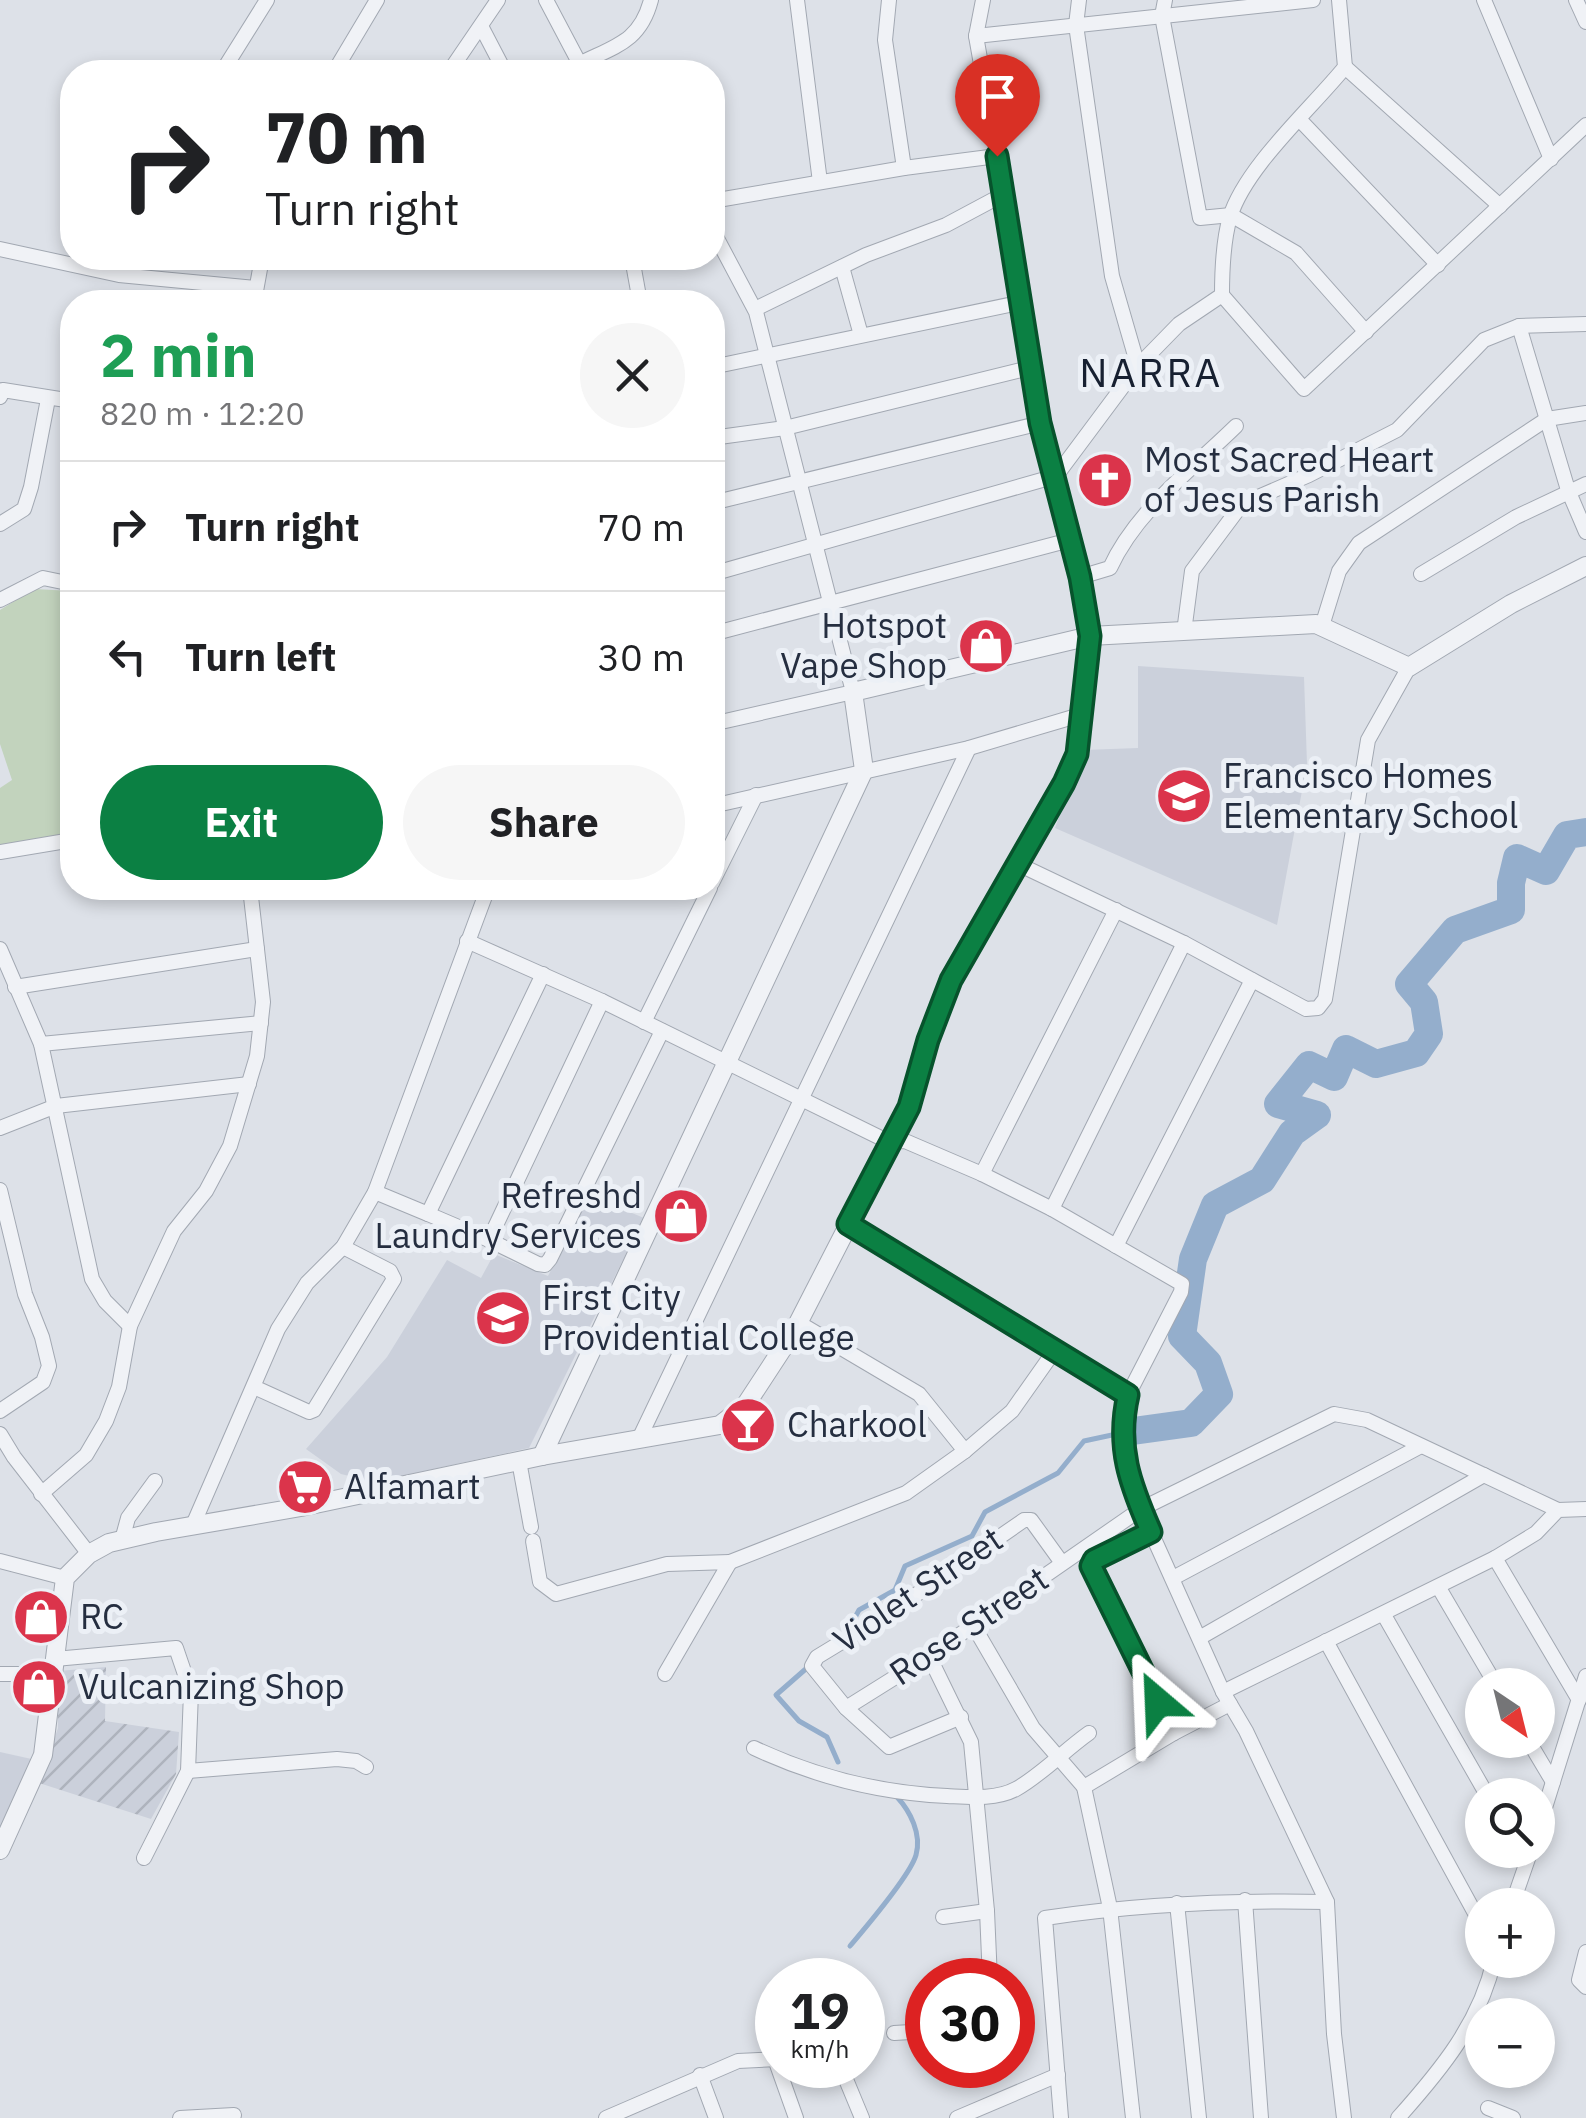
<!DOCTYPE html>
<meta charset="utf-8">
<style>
:root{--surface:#fff;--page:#f6f6f6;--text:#202124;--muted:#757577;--line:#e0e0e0;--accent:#0b8043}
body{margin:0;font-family:"IBM Plex Sans",sans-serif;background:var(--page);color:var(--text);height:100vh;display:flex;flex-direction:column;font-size:38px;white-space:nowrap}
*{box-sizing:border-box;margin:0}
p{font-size:32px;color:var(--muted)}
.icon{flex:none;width:55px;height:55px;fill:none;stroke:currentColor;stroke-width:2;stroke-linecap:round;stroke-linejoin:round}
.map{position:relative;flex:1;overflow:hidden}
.side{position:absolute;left:60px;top:290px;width:665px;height:610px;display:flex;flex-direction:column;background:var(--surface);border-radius:40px;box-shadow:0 5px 15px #0003}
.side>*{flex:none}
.top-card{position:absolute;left:60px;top:60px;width:665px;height:210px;border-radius:40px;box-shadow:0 5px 15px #0003;background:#fff;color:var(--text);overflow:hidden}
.needle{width:65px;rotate:145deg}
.tools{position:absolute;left:1465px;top:1668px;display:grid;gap:20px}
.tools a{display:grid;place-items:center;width:90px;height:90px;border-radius:50%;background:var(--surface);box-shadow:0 5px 15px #0003;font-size:50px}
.speed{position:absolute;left:755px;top:1958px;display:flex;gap:20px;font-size:50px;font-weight:700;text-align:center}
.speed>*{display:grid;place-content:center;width:130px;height:130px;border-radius:50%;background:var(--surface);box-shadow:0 5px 15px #0003;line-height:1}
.speed small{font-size:25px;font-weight:400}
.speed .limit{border:15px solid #d22;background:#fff;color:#111}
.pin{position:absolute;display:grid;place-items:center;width:85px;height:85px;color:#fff;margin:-102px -42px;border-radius:50% 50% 50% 0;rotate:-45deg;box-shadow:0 0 10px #0007}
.pin .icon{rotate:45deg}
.me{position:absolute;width:110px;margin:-55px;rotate:334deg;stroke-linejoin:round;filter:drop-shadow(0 0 8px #0008)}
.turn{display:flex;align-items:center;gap:35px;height:210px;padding:0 40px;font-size:45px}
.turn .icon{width:130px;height:130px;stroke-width:2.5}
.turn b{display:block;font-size:70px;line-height:85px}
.round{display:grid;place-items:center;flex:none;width:105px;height:105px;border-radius:52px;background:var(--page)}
.headline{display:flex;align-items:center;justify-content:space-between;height:170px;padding:0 40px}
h1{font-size:60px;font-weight:700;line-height:75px;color:#1e9e55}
.button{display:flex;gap:20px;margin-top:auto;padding:20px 40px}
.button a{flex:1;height:115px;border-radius:60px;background:var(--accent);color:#fff;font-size:40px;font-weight:700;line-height:115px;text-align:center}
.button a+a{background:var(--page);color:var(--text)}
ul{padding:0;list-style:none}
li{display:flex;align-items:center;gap:30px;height:130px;padding:0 40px;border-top:2px solid var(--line)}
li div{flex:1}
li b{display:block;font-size:38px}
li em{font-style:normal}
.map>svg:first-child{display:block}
.built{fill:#cbd0db}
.industrial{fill:url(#industrial-furrows)}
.green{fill:#c2d3bd}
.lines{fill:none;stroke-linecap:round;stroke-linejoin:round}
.stream{stroke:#94aecc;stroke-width:5}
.river{stroke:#94aecc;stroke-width:28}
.minor-casing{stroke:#a2a8b2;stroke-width:16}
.tertiary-casing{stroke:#a2a8b2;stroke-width:20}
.minor{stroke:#f0f2f6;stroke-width:14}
.tertiary{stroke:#f0f2f6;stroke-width:18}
.route-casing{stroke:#07532c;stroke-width:25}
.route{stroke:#0b8043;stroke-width:18}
.labels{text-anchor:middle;stroke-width:10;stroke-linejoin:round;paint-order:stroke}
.poi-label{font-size:35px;fill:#252e40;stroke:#ecf0f6;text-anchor:start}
.street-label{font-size:35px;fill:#252e40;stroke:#ecf0f6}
.quarter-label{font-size:40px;letter-spacing:2.5px;fill:#172031;stroke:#ecf0f6}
</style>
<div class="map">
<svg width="1586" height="2118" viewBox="0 0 1586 2118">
<defs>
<pattern id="industrial-furrows" width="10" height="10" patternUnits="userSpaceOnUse" patternTransform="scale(2.5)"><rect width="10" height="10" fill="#cbd0db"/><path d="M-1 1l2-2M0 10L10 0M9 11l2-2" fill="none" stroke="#aeb3bd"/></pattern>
</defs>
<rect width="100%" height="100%" fill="#dde1e8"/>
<!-- built -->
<g class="built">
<path d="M 1138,666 L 1304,677 L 1307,764 L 1277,925 L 1055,828 L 1084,750 L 1138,748 Z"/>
<path d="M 589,1195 L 644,1218 L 529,1448 L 374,1482 L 341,1474 L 306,1449 L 387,1357 L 447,1260 L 481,1278 L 494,1254 L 548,1276 Z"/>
<path d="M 0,1752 L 36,1760 L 0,1835 Z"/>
</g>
<!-- industrial -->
<path class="industrial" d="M 106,1667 L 105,1721 L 179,1732 L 176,1774 L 151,1819 L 39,1783 L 58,1728 L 58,1671 Z"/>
<!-- green -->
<path class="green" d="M 34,589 L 72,591 L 63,682 L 72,728 L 72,834 L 0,846 L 0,788 L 12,780 L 0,744 L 0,610 Z"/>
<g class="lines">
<!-- stream -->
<g class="stream">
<path d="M 846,1634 L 859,1610 L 895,1590 L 905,1566 L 972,1536 L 985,1512 L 1058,1473 L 1084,1441 L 1112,1435"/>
<path d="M 808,1667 L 776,1695 L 799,1721 L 827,1737 L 838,1762"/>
<path d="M 850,1946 C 866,1927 910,1876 916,1855 C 922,1834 910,1811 897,1797"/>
</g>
<!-- river -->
<path class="river" d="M 1133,1431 L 1191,1423 L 1219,1394 L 1208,1363 L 1182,1336 L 1193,1259 L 1215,1205 L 1262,1180 L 1292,1133 L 1317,1115 L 1278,1104 L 1309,1065 L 1334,1077 L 1346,1049 L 1376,1064 L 1416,1053 L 1429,1034 L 1424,1002 L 1409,984 L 1455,930 L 1511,910 L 1511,883 L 1517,858 L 1546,871 L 1567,835 L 1586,832"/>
<!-- minor casing -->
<g class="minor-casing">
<g id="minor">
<path d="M 546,0 L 583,70"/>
<path d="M 797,0 L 820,182"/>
<path d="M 889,0 L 885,40 L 904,168"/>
<path d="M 983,0 L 976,36 L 1029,335 L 1041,423 L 1080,577 L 1090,636"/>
<path d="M 1079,0 L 1076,25 L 1112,276 L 1138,366"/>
<path d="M 1165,0 L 1162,16 L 1200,218 L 1231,215 L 1296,253 L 1366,332"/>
<path d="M 1484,0 L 1551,159"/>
<path d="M 1576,0 L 1586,22"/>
<path d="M 481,26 L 505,72"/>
<path d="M 976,36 L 1313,0"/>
<path d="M 579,64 C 615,46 640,42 651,0"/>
<path d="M 1345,67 L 1500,206"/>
<path d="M 222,72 L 267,0"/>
<path d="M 334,72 L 377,0"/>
<path d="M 449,72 L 498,0"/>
<path d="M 1300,120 L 1438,265"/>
<path d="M 712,201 L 904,168 L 997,156"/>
<path d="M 712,229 L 756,312 L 853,692 L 712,724"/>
<path d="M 0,249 L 119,275 L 256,288"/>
<path d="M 632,258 L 640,302"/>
<path d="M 842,267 L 861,335"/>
<path d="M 1222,295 L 1304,389 L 1586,125"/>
<path d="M 254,302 L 262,258"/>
<path d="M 755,309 L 866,255 L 946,225 L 1004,194"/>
<path d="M 1519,326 L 1568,490 L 1586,532"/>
<path d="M 712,367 L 1023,302"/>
<path d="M 0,397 L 3,390 L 72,401"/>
<path d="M 712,438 L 785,428 L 1033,367"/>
<path d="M 712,503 L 1041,423"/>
<path d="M 0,524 L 24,509 L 31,487 L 48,399"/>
<path d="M 712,574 L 1056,476 L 1138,366 L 1179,324 L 1222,295 C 1222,270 1223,241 1230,217 C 1246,166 1311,109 1345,67 L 1339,0"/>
<path d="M 1421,574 L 1516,517 L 1586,484"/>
<path d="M 1080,577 L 1110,568 C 1136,511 1192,469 1236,426"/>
<path d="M 0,600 L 43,578 L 72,584"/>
<path d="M 1322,626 L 1339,571 L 1359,543 L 1547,419 L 1586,413"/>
<path d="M 1184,632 L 1192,571 L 1242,504 L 1309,475 L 1397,430 L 1484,340 L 1519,326 L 1586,324"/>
<path d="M 712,634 L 1070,540"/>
<path d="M 72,658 L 72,704"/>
<path d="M 712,806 L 969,748 L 1080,715"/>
<path d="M 0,852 L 72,840"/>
<path d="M 1018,864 L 1184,943 L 1306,1009 L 1318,1008 L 1325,999 L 1368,740 L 1409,667"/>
<path d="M 712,883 L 756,795"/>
<path d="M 467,941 L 602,1001 L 889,1142 L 905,1141 L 982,1174 L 1052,1209 L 1182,1284 L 1181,1292 L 1128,1395 L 1122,1423 L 1121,1446 L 1138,1502 L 1151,1532 L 1223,1692 L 1246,1731 L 1327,1902 L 1334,2034 L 1344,2118"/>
<path d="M 0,949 L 41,1044 L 92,1279 L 105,1301 L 130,1326"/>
<path d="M 15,987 L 257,949"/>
<path d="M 644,1022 L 710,888"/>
<path d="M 41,1044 L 261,1023"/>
<path d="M 0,1128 L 56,1106 L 249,1084"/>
<path d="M 982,1174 L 1116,910"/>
<path d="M 0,1190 L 25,1294 L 42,1337 L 49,1366 L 43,1382 L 0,1411"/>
<path d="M 375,1192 L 428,1214 L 543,974"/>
<path d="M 1052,1209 L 1184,943"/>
<path d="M 428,1214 L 489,1240 L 602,1001"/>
<path d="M 848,1224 L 1128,1395"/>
<path d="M 489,1240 L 538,1264 L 545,1265 L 550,1259 L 662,1031"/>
<path d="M 1116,1246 L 1252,980"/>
<path d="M 799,1323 L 919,1394 L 965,1451"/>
<path d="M 254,1387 L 309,1412 L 314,1410 L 394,1279 L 390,1271 L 343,1247"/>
<path d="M 0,1434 L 14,1457 L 89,1554"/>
<path d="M 639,1439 L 969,748"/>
<path d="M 519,1461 L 531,1527"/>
<path d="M 41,1494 L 86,1455 L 106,1421 L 119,1387 L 130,1326 L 174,1231 L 206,1191 L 230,1146 L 257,1056 L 263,1002 L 250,888"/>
<path d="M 193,1525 L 278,1329 L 307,1283 L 343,1247 L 375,1192 L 488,888"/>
<path d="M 1151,1532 L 1094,1560 L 1091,1566 L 1093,1574 L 1174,1733 L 1230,1704"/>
<path d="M 122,1540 L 128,1518 L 155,1481"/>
<path d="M 533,1541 L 540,1582 L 556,1594 L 667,1564 L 730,1562 L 665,1674"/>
<path d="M 1495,1558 L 1579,1700"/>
<path d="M 0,1561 L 65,1578"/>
<path d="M 730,1562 L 906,1493 L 965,1451 L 1012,1411 L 1055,1350"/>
<path d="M 1173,1578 L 1421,1446"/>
<path d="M 1439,1588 L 1496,1685"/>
<path d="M 1384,1615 L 1487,1795"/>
<path d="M 973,1625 L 1033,1728 L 1084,1787"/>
<path d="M 1201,1637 L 1484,1475"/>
<path d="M 1326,1641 L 1482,1926"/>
<path d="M 929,1656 L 971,1742 L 987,1911 L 990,1980"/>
<path d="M 55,1659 L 176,1648 L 191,1692 L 188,1771 L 144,1858"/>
<path d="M 0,1674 L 53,1674"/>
<path d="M 1223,1692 L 1495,1558 L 1536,1533 L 1558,1510 L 1586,1509"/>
<path d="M 846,1708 L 929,1656 L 1141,1509 L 1334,1414 L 1367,1420 L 1558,1510"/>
<path d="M 961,1717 L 889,1747 L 846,1708 L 812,1666 L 817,1657 L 891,1612 L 1024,1520 L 1031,1520 L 1062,1563"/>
<path d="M 1528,1740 L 1553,1782"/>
<path d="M 754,1748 C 816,1777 879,1793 947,1796 C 968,1797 996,1800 1016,1789 C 1040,1776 1066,1749 1089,1733"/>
<path d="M 188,1771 L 337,1759 L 356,1761 L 366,1767"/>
<path d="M 1538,1830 L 1586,1676"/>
<path d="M 1245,1900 L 1261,2118"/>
<path d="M 1177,1903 L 1199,2118"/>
<path d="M 1512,1905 L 1531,1850"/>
<path d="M 943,1917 L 987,1911"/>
<path d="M 1586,1952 L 1579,1980 L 1586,1987"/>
<path d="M 894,2033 L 928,2031"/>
<path d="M 775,2059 L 796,2118"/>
<path d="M 840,2065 L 862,2118"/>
<path d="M 700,2075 L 716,2118"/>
<path d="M 1488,2108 L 1513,2118"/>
<path d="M 180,2118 L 234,2115"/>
<path d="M 606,2118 L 738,2061 L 778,2059"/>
<path d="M 957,2118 L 1058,2075"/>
<path d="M 1061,2118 L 1045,1918 C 1139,1904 1232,1900 1327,1902"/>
<path d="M 1133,2118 L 1110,1908 L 1084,1787 L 1174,1733"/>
<path d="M 1398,2118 C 1440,2071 1480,2023 1494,1960"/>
</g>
</g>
<!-- tertiary casing -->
<g class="tertiary-casing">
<g id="tertiary">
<path d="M 542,1456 L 864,770 L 853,692 L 1090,636 L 1316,624 L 1409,667 L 1511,604 L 1586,566"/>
<path d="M 0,1850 L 43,1755 L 65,1578 L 89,1554 L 109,1543 L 156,1532 L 301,1507 L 542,1456 L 720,1425 L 745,1406 L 794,1331 L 909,1107 L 928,1040 L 951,980 L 1064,783 L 1077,754 L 1090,636"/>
</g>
</g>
<!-- minor -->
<use href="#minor" class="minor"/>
<!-- tertiary -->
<use href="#tertiary" class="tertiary"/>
</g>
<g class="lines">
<!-- route casing -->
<g class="route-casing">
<path id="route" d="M 997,156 L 1040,423 L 1080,577 L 1090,636 L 1077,754 L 1064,783 L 951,980 L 928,1040 L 909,1107 L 848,1224 L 1128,1395 C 1116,1447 1130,1484 1151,1532 L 1094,1560 L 1091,1566 L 1158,1702"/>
</g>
<!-- route -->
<use href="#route" class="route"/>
</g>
<!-- icons -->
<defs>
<g id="church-disc" transform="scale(2.875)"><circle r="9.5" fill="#db344b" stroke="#ecf0f6"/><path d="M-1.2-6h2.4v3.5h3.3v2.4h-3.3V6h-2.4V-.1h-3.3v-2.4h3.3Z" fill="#fff"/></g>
<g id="shop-disc" transform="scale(2.875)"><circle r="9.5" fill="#db344b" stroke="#ecf0f6"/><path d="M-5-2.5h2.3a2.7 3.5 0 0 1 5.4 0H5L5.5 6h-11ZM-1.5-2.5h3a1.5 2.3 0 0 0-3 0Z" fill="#fff"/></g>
<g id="school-disc" transform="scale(2.875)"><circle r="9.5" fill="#db344b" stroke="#ecf0f6"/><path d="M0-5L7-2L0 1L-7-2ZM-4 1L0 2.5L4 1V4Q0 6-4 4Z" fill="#fff"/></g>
<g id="university-disc" transform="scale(2.875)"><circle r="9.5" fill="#db344b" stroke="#ecf0f6"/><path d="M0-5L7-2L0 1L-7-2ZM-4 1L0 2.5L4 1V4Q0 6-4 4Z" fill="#fff"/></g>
<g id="bar-disc" transform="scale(2.875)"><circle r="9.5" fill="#db344b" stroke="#ecf0f6"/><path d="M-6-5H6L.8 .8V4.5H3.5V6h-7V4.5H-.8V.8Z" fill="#fff"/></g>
<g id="supermarket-disc" transform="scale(2.875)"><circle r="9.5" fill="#db344b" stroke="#ecf0f6"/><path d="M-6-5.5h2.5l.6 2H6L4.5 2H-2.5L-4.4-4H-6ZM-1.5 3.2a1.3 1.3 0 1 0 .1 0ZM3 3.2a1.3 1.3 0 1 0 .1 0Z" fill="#fff"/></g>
</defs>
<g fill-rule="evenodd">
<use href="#church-disc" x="1105" y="480"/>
<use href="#shop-disc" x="986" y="646"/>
<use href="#school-disc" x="1184" y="796"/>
<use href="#shop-disc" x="681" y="1216"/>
<use href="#university-disc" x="503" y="1318"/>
<use href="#bar-disc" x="748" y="1425"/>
<use href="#supermarket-disc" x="305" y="1487"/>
<use href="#shop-disc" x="41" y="1617"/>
<use href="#shop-disc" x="39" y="1687"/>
</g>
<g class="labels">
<!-- poi labels -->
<g class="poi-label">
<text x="1144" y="472">Most Sacred Heart<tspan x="1144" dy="40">of Jesus Parish</tspan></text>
<text x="947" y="638" text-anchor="end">Hotspot<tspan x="947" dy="40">Vape Shop</tspan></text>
<text x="1223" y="788">Francisco Homes<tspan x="1223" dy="40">Elementary School</tspan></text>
<text x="642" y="1208" text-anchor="end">Refreshd<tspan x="642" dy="40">Laundry Services</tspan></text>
<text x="542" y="1310">First City<tspan x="542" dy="40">Providential College</tspan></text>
<text x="787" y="1437">Charkool</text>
<text x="344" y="1499">Alfamart</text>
<text x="80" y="1629">RC</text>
<text x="78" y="1699">Vulcanizing Shop</text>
</g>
<!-- street labels -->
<g class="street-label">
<text transform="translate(918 1590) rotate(-34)" y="12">Violet Street</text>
<text transform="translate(969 1626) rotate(-34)" y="12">Rose Street</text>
</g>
<!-- quarter labels -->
<g class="quarter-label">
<text x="1151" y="387">NARRA</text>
</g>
</g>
</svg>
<div class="tools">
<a><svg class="needle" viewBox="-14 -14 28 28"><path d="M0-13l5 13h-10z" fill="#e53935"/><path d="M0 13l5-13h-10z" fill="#757577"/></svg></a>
<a><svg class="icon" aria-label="search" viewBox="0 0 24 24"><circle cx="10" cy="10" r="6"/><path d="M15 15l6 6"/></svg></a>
<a>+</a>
<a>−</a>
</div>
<div class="speed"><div>19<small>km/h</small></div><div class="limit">30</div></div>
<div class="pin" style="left:997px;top:156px;background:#d93025"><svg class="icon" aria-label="arrive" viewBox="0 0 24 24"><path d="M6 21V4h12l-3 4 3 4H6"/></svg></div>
<svg class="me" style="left:1158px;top:1702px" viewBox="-20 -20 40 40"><path d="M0-17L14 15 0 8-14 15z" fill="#0b8043" stroke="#fff" stroke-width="4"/></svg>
<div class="top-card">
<div class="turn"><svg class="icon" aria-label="right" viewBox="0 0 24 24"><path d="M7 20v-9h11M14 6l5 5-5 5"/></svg><div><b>70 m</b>Turn right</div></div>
</div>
<section class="side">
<div class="headline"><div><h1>2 min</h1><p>820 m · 12:20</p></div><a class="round"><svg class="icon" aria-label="close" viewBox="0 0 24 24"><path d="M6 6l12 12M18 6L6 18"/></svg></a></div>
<ul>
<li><svg class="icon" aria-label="right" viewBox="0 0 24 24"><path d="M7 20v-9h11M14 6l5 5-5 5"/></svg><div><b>Turn right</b></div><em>70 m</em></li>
<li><svg class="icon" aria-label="left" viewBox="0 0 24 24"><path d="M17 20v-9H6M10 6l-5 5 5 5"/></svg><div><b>Turn left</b></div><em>30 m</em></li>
</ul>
<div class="button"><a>Exit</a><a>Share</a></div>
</section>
</div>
